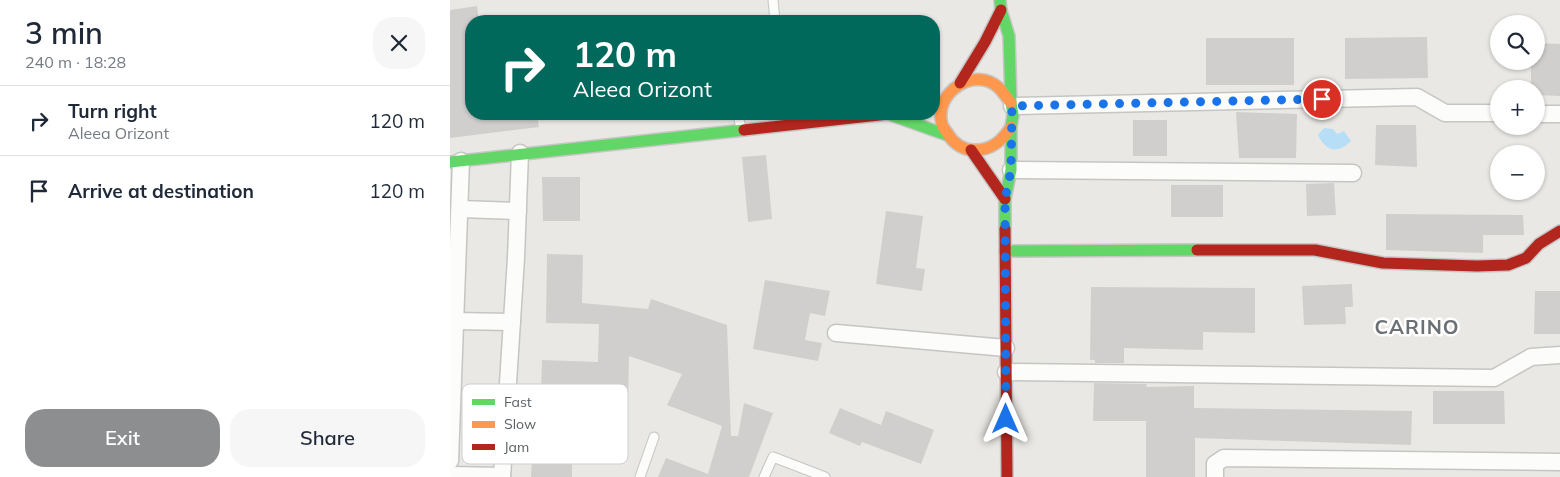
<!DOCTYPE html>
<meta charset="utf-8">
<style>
:root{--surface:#fff;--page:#f6f6f7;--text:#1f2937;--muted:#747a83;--line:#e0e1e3;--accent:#8c8e90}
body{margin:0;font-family:Mulish,sans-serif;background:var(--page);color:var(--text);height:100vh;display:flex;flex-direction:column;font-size:19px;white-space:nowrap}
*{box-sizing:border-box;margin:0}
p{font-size:16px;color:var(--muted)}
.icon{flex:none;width:28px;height:28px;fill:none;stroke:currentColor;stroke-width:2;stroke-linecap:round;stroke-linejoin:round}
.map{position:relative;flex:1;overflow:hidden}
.drawer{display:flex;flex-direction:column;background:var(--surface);width:450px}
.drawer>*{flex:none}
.top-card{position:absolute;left:15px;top:15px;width:475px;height:105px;border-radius:20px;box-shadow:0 1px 4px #0004;background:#00695c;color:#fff;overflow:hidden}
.controls{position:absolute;left:1040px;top:15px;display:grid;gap:10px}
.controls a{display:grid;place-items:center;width:55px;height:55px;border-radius:50%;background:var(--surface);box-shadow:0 1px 4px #0004;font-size:25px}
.pin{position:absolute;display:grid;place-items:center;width:42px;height:42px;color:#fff;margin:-21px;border:2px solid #fff;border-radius:50%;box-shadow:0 1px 5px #0007}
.me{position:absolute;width:55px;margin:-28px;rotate:0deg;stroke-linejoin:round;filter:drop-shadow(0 0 4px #0008)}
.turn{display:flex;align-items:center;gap:18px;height:105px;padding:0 25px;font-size:22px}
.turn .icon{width:65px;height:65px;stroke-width:2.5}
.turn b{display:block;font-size:35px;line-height:42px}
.round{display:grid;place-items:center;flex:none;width:52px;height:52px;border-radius:20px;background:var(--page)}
.headline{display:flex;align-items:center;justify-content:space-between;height:85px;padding:0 25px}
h1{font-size:30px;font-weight:600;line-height:38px}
.cta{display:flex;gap:10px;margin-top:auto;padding:10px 25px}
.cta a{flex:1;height:58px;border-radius:20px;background:var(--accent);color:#fff;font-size:20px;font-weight:600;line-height:58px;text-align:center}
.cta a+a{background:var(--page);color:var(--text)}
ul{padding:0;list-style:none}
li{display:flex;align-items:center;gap:15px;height:70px;padding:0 25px;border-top:1px solid var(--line)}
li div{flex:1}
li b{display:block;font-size:19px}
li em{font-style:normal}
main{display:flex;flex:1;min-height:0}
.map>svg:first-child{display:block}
.water{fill:#b6dff7}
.building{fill:#d1cfcd}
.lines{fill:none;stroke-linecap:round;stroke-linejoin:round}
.lane-casing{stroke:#c5c5c4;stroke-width:11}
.street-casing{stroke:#c5c5c4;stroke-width:19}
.fast-casing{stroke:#c6c6c6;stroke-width:14}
.slow-casing{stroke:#c6c6c6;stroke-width:14}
.jam-casing{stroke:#c6c6c6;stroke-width:14}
.lane{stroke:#fcfcfb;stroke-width:9}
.street{stroke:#fcfcfb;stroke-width:16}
.fast{stroke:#63d668;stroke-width:11}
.slow{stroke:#ff974d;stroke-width:11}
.jam{stroke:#b3261e;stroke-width:11}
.route{stroke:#1a73e8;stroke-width:9;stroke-dasharray:0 16.2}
.labels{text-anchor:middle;stroke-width:5;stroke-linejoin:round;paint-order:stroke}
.district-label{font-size:20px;font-weight:bold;letter-spacing:1px;fill:#6b7074;stroke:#fff}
.key{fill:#fff;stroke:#cecfd0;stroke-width:1}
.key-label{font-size:14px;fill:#5a5e62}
</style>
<main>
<section class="drawer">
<div class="headline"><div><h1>3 min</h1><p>240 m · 18:28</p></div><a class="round"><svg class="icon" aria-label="close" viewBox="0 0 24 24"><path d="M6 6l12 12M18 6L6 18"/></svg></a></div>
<ul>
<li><svg class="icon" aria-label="right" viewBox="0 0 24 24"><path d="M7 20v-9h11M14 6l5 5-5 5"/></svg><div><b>Turn right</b><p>Aleea Orizont</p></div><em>120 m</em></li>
<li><svg class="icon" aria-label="arrive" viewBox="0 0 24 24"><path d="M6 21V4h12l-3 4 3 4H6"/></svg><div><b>Arrive at destination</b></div><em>120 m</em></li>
</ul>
<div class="cta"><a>Exit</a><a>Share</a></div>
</section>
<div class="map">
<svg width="1110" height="477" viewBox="0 0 1110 477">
<rect width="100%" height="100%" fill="#eae8e4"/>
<!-- water -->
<path class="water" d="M 874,128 L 883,129 L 887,134 L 894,131 L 901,141 C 888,154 876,152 868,135 Z"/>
<!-- building -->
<g class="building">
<path d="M 27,6 L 29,21 L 21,21 L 21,114 L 87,114 L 89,127 L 0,138 L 0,10 Z"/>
<path d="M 977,37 L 978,78 L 895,79 L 895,38 Z"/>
<rect x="756" y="38" width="88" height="47"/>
<path d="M 1086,43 L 1110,44 L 1110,96 L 1086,95 L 1086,89 L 1081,89 L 1081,61 L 1086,61 Z"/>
<path d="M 786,112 L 847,114 L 846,158 L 789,158 Z"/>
<rect x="683" y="120" width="34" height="36"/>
<path d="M 926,125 L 966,125 L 967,167 L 925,165 Z"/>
<path d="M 316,155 L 322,219 L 298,222 L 292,157 Z"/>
<path d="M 92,177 L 130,177 L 130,221 L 93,221 Z"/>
<path d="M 884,183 L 886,215 L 857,216 L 856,184 Z"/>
<rect x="721" y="185" width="52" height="32"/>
<path d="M 436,211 L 473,216 L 466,268 L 475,269 L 472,291 L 426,284 Z"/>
<path d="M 936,214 L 1073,215 L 1074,235 L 1033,235 L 1033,253 L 936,250 Z"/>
<path d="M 97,254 L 133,255 L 132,303 L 198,309 L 201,299 L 277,325 L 281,436 L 288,436 L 294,403 L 323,413 L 299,477 L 208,477 L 216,458 L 258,474 L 272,426 L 217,405 L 232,374 L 179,356 L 178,402 L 128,400 L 127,419 L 90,418 L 92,360 L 148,362 L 149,324 L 96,323 Z"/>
<path d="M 315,280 L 380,291 L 375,316 L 360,313 L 355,340 L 372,343 L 368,361 L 303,349 Z"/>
<path d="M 902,284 L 903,307 L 895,307 L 896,324 L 854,325 L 852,286 Z"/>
<path d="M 641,287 L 805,288 L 805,333 L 753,332 L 753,350 L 674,348 L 674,363 L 645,363 L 645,360 L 640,360 Z"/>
<path d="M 1085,291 L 1110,291 L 1110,334 L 1084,334 Z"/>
<path d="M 644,383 L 697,384 L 696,387 L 744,386 L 744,408 L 962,411 L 961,445 L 745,438 L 745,477 L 696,477 L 696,421 L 643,421 Z"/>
<path d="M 983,391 L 1054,391 L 1055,424 L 983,424 Z"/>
<path d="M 390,408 L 431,425 L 436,411 L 484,430 L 471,464 L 412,442 L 410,446 L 379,433 Z"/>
<path d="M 82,459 L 122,461 L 122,477 L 81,477 Z"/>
</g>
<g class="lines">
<!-- lane casing -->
<g class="lane-casing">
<g id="lane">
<path d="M 323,0 L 325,21"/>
<path d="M 288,114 L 291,129"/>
<path d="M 190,477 L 204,437"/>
<path d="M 314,477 L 323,457 L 375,477"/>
</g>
</g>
<!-- street casing -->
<g class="street-casing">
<g id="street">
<path d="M 562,106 L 967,97 L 995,113 L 1049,113"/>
<path d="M 1086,114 L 1110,114"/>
<path d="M 561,170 L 903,173"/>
<path d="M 10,209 L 68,211"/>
<path d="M 6,321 L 62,322"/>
<path d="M 386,333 L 556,348"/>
<path d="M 556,372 L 1044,378 L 1081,357 L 1110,355"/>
<path d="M 0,461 L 11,161"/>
<path d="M 0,475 L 52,476"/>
<path d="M 52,477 L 66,258 L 70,153"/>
<path d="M 765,477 L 765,464 L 774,458 L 1110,462"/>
</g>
</g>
<!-- fast casing -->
<g class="fast-casing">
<g id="fast">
<path d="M 550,0 L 551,10 L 559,36 L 561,103 L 563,115 L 561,127 L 561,170 L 555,199 L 555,229"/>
<path d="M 438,114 L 497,135"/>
<path d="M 0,162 L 294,130"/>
<path d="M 555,251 L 747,250"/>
</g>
</g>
<!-- slow casing -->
<g class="slow-casing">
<path id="slow" d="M 561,103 C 557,98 553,92 549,88 C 525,65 483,93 492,124 C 493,128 496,131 498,134 C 503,143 513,150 523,150 C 541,151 552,141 561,127"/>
</g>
<!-- jam casing -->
<g class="jam-casing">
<g id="jam">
<path d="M 510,83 L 535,42 L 551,10"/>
<path d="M 294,130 L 438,114"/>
<path d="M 521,150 L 555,199"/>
<path d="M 555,229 L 557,477"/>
<path d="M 747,250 L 865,250 L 933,263 L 1027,266 L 1058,265 L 1076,258 L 1089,244 L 1110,231"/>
</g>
</g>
<!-- lane -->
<use href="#lane" class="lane"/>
<!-- street -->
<use href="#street" class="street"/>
<!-- fast -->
<use href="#fast" class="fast"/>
<!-- slow -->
<use href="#slow" class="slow"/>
<!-- jam -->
<use href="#jam" class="jam"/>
</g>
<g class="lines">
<!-- route -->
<path class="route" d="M 556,419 L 555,199 L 561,170 L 562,106 L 872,99"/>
</g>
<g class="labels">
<!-- district labels -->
<g class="district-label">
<text x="967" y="334">CARINO</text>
</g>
</g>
<!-- legend -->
<rect x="12" y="384" width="166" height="80" rx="8" class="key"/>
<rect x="22" y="399" width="23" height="6" fill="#63d668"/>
<rect x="22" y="421" width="23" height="7" fill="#ff974d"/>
<rect x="22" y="444" width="23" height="6" fill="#b3261e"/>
<g class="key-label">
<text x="54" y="407">Fast</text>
<text x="54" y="429">Slow</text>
<text x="54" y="452">Jam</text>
</g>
</svg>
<div class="controls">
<a><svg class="icon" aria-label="search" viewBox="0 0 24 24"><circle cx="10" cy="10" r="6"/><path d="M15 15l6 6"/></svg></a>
<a>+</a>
<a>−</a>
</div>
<div class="pin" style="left:872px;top:99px;background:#d93025"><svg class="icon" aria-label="arrive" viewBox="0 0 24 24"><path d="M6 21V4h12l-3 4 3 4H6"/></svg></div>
<svg class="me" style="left:556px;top:419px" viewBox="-20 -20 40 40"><path d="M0-17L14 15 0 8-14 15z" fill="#1a73e8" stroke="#fff" stroke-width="4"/></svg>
<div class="top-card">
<div class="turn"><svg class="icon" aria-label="right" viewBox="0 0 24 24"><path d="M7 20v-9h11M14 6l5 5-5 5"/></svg><div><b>120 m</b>Aleea Orizont</div></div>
</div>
</div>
</main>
